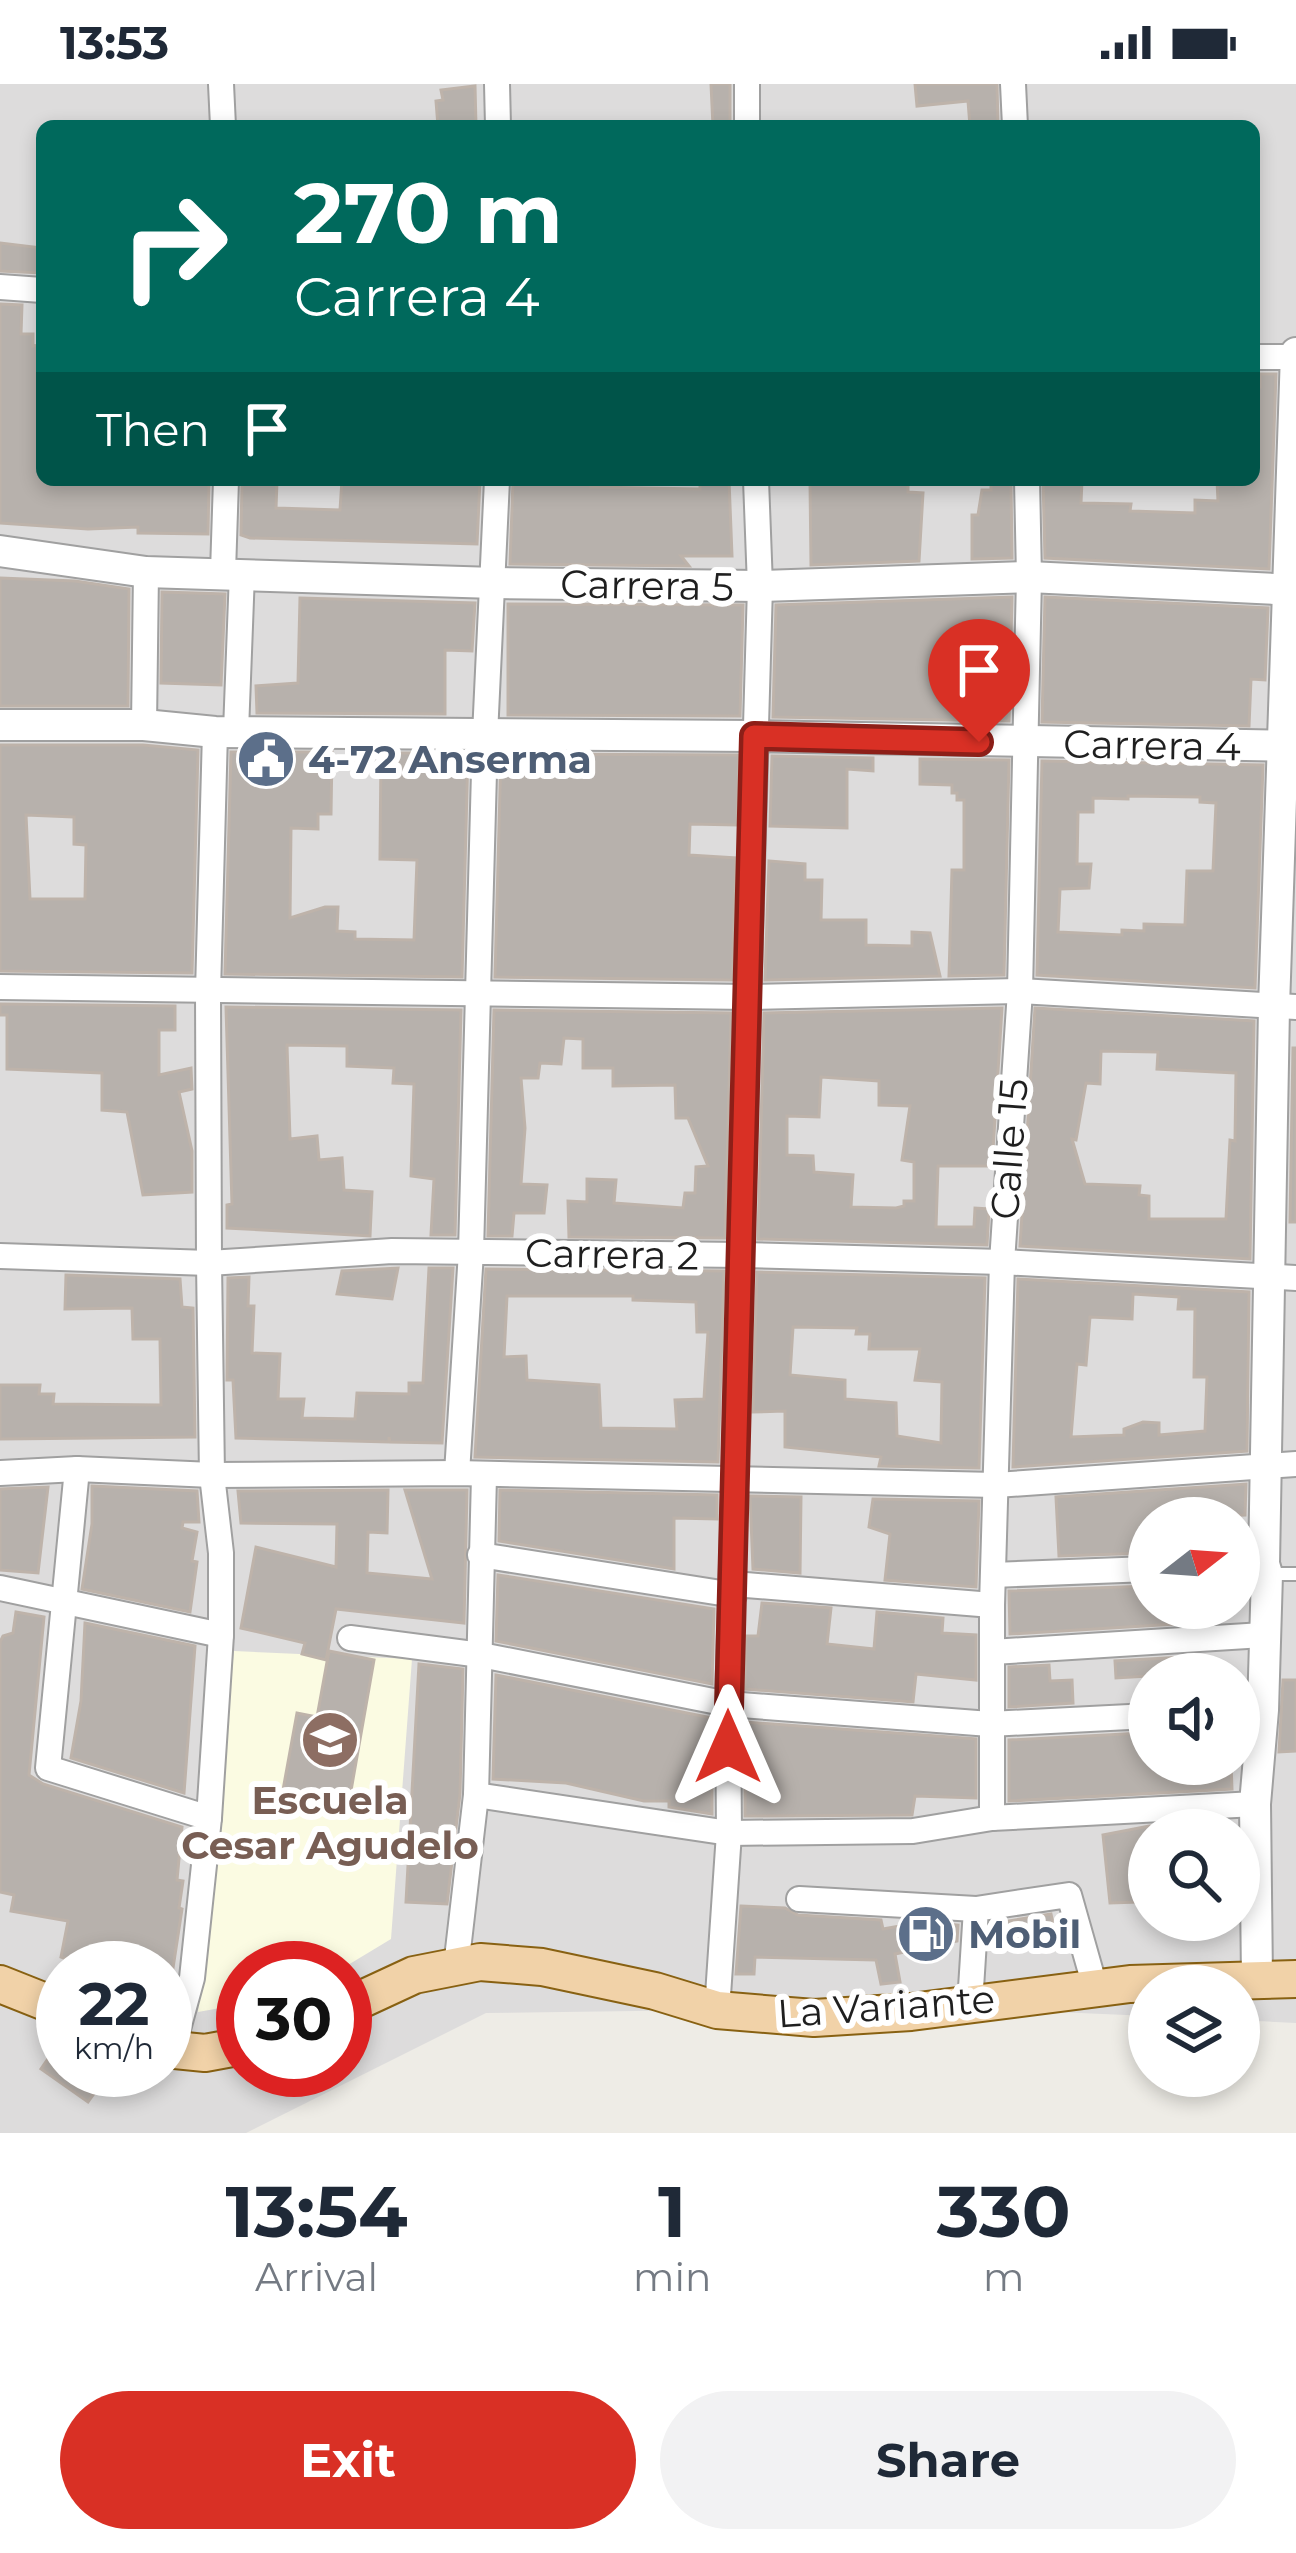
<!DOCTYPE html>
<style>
:root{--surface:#fff;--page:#f2f2f3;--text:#1f2937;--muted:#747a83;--accent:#d93025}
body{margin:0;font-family:Montserrat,sans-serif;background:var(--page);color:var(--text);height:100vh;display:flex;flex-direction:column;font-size:45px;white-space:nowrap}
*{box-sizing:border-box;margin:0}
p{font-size:39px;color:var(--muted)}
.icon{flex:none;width:66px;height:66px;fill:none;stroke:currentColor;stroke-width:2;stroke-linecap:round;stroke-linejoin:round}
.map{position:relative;height:2049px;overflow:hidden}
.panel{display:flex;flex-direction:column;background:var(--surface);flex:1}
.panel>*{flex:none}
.top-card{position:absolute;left:36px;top:36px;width:1224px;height:366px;border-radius:18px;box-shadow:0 6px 18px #0003;background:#00695c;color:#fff;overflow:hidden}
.needle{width:78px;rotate:73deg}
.buttons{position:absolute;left:1128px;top:1413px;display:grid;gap:24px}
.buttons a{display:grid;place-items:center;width:132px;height:132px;border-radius:50%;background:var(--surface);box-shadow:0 6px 18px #0003;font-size:60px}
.speed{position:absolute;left:36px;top:1857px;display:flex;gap:24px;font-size:60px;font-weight:700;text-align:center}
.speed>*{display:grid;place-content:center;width:156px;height:156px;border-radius:50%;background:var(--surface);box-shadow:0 6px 18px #0003;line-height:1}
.speed small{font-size:30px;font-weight:400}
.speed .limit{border:18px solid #d22;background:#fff;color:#111}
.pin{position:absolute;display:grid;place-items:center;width:102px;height:102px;color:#fff;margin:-123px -51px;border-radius:50% 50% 50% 0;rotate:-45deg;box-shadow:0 0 12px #0007}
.pin .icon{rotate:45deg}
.me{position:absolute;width:132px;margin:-66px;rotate:0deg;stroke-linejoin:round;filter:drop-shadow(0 0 9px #0008)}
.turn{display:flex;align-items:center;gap:42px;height:252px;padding:0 60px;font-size:54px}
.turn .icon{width:156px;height:156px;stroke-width:2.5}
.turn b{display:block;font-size:84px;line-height:102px}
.then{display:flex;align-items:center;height:114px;padding:0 60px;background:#0003;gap:24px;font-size:45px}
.eta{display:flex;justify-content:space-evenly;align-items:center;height:204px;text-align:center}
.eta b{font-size:72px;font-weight:700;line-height:84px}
.cta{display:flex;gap:24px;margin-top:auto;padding:24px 60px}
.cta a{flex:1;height:138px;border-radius:72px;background:var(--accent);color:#fff;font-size:48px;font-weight:700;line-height:138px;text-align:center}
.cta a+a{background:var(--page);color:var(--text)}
.status{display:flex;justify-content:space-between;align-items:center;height:84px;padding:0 60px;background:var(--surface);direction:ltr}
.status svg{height:33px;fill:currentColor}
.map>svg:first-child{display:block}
.residential{fill:#dddcdc;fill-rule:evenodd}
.education{fill:#fbfbe2}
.building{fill:#b7b1ac;stroke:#beb3aa;stroke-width:3;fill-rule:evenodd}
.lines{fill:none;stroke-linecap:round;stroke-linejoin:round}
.service-casing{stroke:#a0a0a0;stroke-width:16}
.minor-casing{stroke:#a0a0a0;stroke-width:28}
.tertiary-casing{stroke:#a0a0a0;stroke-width:34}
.primary-casing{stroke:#886112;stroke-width:40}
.service{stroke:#fff;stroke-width:12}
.minor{stroke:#fff;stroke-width:24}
.tertiary{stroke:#fff;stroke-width:30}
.primary{stroke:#f1d2a8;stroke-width:36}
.route-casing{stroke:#8d1f18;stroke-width:30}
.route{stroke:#d93025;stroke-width:21}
.labels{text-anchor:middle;stroke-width:12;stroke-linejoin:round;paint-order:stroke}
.street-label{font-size:39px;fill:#1f1f1f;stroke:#fff}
.service-label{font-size:39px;font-weight:bold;fill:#4e5e75;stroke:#fff;text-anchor:start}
.education-label{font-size:39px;font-weight:bold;fill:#785e54;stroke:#fff}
</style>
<div class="status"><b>13:53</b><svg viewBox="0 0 49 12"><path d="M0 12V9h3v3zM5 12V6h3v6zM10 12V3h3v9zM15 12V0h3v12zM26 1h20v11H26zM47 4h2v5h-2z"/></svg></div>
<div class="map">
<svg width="1296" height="2049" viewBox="0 0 1296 2049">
<rect width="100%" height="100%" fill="#eeece6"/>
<!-- residential -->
<path class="residential" d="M 0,0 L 1296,0 L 1296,1939 L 1239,1936 L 1239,1902 L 1149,1902 L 1149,1932 L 942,1923 L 486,1929 L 246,2049 L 0,2049 ZM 42,42 L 1254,42 L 1254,396 L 42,396 ZM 1149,1434 L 1239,1434 L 1239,1524 L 1149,1524 ZM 1149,1590 L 1239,1590 L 1239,1680 L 1149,1680 ZM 1149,1746 L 1239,1746 L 1239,1836 L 1149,1836 ZM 63,1884 L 165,1884 L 165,1986 L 63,1986 ZM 243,1884 L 345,1884 L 345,1986 L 243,1986 Z"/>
<!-- education -->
<path class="education" d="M 234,1567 L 412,1575 L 391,1855 L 343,1884 L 243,1884 L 243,1920 L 198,1928 Z"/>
<!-- building -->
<g class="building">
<path d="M 711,0 L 730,0 L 730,42 L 713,42 Z"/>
<path d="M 915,0 L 997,0 L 998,42 L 970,42 L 968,17 L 917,22 Z"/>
<path d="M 475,2 L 476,42 L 438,42 L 436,17 L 443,16 L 441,6 Z"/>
<path d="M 0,159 L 42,164 L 42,189 L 0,187 Z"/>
<path d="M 0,220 L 22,221 L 21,250 L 33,250 L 33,262 L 41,261 L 42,396 L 209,396 L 208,450 L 138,449 L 138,443 L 88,445 L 0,439 Z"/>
<path d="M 1260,290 L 1276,290 L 1269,485 L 1045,474 L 1043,396 L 1082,396 L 1081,419 L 1131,420 L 1130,427 L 1195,429 L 1195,416 L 1218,417 L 1217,396 L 1254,396 L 1254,303 L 1260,303 Z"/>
<path d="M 242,396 L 277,397 L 276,424 L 340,426 L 342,396 L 480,396 L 477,460 L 250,454 L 241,451 Z"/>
<path d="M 513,396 L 591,396 L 591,403 L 700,405 L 700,396 L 729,396 L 732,472 L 681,472 L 689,482 L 510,480 Z"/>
<path d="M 810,396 L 908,396 L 908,408 L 923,409 L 919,477 L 811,481 Z"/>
<path d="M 991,396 L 1011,396 L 1012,474 L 972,475 L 972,431 L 978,431 L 982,406 L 991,406 Z"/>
<path d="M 0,494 L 75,497 L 129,505 L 128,622 L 0,622 Z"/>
<path d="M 162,508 L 225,510 L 221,601 L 161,599 Z"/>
<path d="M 1012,513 L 1009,637 L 773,633 L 776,521 Z"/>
<path d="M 1045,513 L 1268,524 L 1265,596 L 1251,595 L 1249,642 L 1042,638 Z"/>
<path d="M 300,514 L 475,519 L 472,567 L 445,566 L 445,630 L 257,629 L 256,602 L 298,599 Z"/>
<path d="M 508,520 L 743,521 L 740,632 L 508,631 Z"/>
<path d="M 0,661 L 143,661 L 198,666 L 192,889 L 0,887 ZM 26,731 L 74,733 L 74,760 L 86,761 L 85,815 L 30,815 Z"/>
<path d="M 231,668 L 332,668 L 331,730 L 318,730 L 318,745 L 291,744 L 290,834 L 325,823 L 338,823 L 337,847 L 355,848 L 355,855 L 414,856 L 417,776 L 380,775 L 381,669 L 468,669 L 462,893 L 225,890 Z"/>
<path d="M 501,670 L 739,671 L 737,741 L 690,740 L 689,771 L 736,774 L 732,896 L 495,893 Z"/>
<path d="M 772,672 L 873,674 L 873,687 L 847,685 L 847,744 L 770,742 Z"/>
<path d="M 920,675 L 1009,676 L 1004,891 L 949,892 L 952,786 L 964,786 L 964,716 L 957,716 L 957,709 L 952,709 L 952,701 L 920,700 Z"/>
<path d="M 1042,677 L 1263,681 L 1255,904 L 1037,891 ZM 1128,712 L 1200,713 L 1200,718 L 1216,719 L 1213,787 L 1187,787 L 1185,841 L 1144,840 L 1144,847 L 1122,846 L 1122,851 L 1058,848 L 1060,805 L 1089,804 L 1091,780 L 1077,780 L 1078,728 L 1093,728 L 1093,714 L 1128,715 Z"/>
<path d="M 769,777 L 805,780 L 805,796 L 822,796 L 821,836 L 866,836 L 866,861 L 912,862 L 912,848 L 930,849 L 940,892 L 765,896 Z"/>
<path d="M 0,920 L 175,922 L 175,946 L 159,946 L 159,991 L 191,984 L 192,1005 L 179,1008 L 192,1067 L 192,1108 L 143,1111 L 127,1028 L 102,1026 L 102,989 L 7,985 L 7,931 L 0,931 Z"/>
<path d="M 226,923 L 461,926 L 455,1151 L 431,1151 L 434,1095 L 411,1092 L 414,1000 L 393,999 L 394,984 L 347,982 L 347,962 L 287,961 L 290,1055 L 317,1052 L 319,1076 L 342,1074 L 344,1106 L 372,1108 L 370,1152 L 227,1144 L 227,1121 L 232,1120 Z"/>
<path d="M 1002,924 L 992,1082 L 938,1082 L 936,1143 L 974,1143 L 975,1124 L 989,1125 L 987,1161 L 758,1155 L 764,929 ZM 821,993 L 879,997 L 879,1021 L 910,1022 L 902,1076 L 914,1078 L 914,1117 L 904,1117 L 904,1122 L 896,1124 L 851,1123 L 853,1091 L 814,1088 L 813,1072 L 787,1071 L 787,1032 L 819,1033 Z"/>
<path d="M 1035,924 L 1254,937 L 1250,1175 L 1020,1162 ZM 1101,967 L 1158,968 L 1157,985 L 1236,989 L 1235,1057 L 1230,1056 L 1226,1135 L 1149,1135 L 1149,1112 L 1139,1111 L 1140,1102 L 1085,1100 L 1072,1055 L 1076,1056 L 1086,999 L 1100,1000 Z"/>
<path d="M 494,926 L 731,929 L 725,1154 L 569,1153 L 568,1117 L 587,1118 L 587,1095 L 616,1096 L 614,1119 L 683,1124 L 685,1109 L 695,1109 L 696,1083 L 708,1082 L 688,1034 L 676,1034 L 675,1001 L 613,1002 L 613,984 L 583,984 L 583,955 L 564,954 L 561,980 L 540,979 L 538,994 L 521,994 L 525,1044 L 521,1100 L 547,1101 L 544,1129 L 514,1129 L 512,1152 L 488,1152 Z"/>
<path d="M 1293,964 L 1296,964 L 1296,1138 L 1290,1138 Z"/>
<path d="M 398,1184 L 392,1215 L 337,1210 L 342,1187 Z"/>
<path d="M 429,1184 L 453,1184 L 442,1359 L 390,1358 L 389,1353 L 389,1358 L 236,1354 L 233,1296 L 227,1296 L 228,1194 L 249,1193 L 248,1222 L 254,1222 L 252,1269 L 280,1270 L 278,1315 L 304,1315 L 302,1334 L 355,1335 L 357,1309 L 409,1310 L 409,1299 L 423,1299 Z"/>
<path d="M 486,1185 L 724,1187 L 718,1378 L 475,1373 ZM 507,1212 L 633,1212 L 633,1216 L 696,1218 L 697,1248 L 708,1248 L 704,1315 L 675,1316 L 677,1345 L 601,1344 L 599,1301 L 527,1296 L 526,1272 L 504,1273 Z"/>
<path d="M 757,1188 L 985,1194 L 979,1384 L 879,1382 L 881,1373 L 785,1363 L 785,1327 L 753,1328 ZM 793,1243 L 857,1244 L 856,1250 L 870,1250 L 869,1265 L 920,1265 L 915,1296 L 942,1298 L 941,1359 L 897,1352 L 896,1319 L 845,1315 L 845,1296 L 790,1291 Z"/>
<path d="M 66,1191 L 180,1195 L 182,1223 L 193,1224 L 195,1353 L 0,1355 L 0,1301 L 40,1301 L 39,1310 L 54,1310 L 53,1320 L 161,1321 L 160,1255 L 133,1255 L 132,1224 L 65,1225 Z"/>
<path d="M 1018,1195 L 1249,1208 L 1247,1367 L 1013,1383 ZM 1133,1210 L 1179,1213 L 1178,1225 L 1195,1225 L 1194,1293 L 1207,1293 L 1205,1347 L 1159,1351 L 1159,1339 L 1143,1338 L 1124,1345 L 1124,1351 L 1071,1353 L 1077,1280 L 1086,1281 L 1090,1233 L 1132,1235 Z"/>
<path d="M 1246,1400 L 1245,1431 L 1149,1434 L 1149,1469 L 1059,1472 L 1056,1413 Z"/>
<path d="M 92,1402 L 197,1407 L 199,1438 L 183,1438 L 182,1444 L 197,1448 L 192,1477 L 197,1478 L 190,1528 L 82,1505 L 92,1440 Z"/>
<path d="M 48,1403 L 38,1489 L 0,1486 L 0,1405 Z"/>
<path d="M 388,1406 L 387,1449 L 368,1448 L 367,1489 L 432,1495 L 405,1406 L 467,1406 L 464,1539 L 336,1525 L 326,1576 L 302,1570 L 305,1559 L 241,1544 L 256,1463 L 336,1483 L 337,1440 L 241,1439 L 238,1407 Z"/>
<path d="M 500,1406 L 717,1411 L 717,1435 L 674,1434 L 674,1485 L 499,1457 Z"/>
<path d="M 750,1412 L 801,1413 L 800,1489 L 753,1485 Z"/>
<path d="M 873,1415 L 979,1417 L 976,1503 L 885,1496 L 890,1450 L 869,1443 Z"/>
<path d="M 498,1491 L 714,1525 L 712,1600 L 496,1557 Z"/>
<path d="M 1149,1502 L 1149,1524 L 1209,1524 L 1209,1538 L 1010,1550 L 1009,1507 Z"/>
<path d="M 762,1519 L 831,1524 L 827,1560 L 874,1565 L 877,1528 L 943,1534 L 942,1549 L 976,1551 L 976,1596 L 916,1590 L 913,1618 L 745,1605 L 746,1552 L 758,1552 Z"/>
<path d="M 16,1528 L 44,1533 L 29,1691 L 43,1700 L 182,1743 L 177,1796 L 183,1797 L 179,1824 L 182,1825 L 173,1884 L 142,1879 L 131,1874 L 132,1869 L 92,1863 L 87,1883 L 61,1873 L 68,1837 L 11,1827 L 14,1811 L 0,1808 L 0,1558 L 3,1552 L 13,1549 Z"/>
<path d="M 85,1539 L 195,1562 L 184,1709 L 71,1674 L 81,1617 Z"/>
<path d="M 329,1567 L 374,1576 L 349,1718 L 283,1706 L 297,1629 L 317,1633 Z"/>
<path d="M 1182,1573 L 1182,1590 L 1116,1594 L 1115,1577 Z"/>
<path d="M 419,1580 L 463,1585 L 460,1710 L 447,1820 L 406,1818 Z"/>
<path d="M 1049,1581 L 1050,1597 L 1072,1596 L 1073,1619 L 1009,1623 L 1009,1583 Z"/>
<path d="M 496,1591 L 712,1634 L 712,1730 L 669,1723 L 669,1717 L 644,1717 L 566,1699 L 493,1695 Z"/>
<path d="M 1283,1596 L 1296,1596 L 1296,1667 L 1279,1668 Z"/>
<path d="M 745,1638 L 976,1655 L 976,1714 L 915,1712 L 912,1731 L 745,1732 Z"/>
<path d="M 1142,1649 L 1143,1675 L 1149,1675 L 1149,1680 L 1231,1680 L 1232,1705 L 1009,1717 L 1009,1656 Z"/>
<path d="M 1149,1742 L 1149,1792 L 1135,1795 L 1138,1818 L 1110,1819 L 1103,1751 Z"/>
<path d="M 741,1822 L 785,1824 L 798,1831 L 881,1836 L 883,1845 L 922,1838 L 958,1841 L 957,1857 L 895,1870 L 900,1898 L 881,1900 L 876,1876 L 755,1873 L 754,1890 L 736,1890 Z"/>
<path d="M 1051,1830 L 1055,1848 L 1002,1860 L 997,1839 Z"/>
<path d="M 63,1953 L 63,1986 L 111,1986 L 88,2018 L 41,1985 Z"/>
</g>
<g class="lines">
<!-- service casing -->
<g class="service-casing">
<path id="service" d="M 1268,1490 L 1296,1490"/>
</g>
<!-- minor casing -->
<g class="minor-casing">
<g id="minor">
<path d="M 221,0 L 223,42"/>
<path d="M 497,0 L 498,42"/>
<path d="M 747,0 L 747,42"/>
<path d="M 1013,0 L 1015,42"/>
<path d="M 0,203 L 42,206"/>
<path d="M 1254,273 L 1295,273"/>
<path d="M 223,488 L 226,396"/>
<path d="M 144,641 L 146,488"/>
<path d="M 236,647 L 242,489"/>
<path d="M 0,903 L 749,913 L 1020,907 L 1296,923"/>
<path d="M 0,1172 L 209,1179 L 392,1167 L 741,1171 L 1002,1178 L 1296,1194"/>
<path d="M 77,1385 L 48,1684 L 209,1734"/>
<path d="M 0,1389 L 77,1385 L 212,1391 L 457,1389 L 996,1401 L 1296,1380"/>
<path d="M 457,1389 L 471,1168 L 485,651 L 497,396"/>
<path d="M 480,1471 L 734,1511"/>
<path d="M 1239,1481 L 1264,1480"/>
<path d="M 993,1491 L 1149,1485"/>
<path d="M 734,1500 L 992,1521"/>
<path d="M 0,1504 L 221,1551"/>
<path d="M 350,1554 L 481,1571 L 728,1620 L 990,1640 L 1149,1632"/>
<path d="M 992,1568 L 1263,1551"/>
<path d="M 476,1711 L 729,1749 L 913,1747 L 992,1734 L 1255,1720"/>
<path d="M 992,1734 L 992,1521 L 1002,1178 L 1020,907 L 1029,493 L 1027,396"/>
<path d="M 799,1815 L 976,1825"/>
<path d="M 456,1883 L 476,1711 L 484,1392"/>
<path d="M 970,1920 L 976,1825 L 1069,1811 L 1095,1903"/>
<path d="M 717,1926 L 729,1749 L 728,1620 L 760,502 L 756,396"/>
<path d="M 172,1967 L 192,1894 L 209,1734 L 221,1551 L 221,1469 L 212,1391 L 209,1179 L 208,908 L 215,648"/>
</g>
</g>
<!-- tertiary casing -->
<g class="tertiary-casing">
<g id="tertiary">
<path d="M 0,467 L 146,488 L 495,499 L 760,502 L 1029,493 L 1296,506"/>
<path d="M 0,641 L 144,641 L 215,648 L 754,652 L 1296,662"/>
<path d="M 1257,1895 L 1255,1720 L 1263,1626 L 1267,1490 L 1264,1480 L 1274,923 L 1296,269"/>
</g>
</g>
<!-- primary casing -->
<g class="primary-casing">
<g id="primary">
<path d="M 0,1900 L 63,1925"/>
<path d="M 345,1923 L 414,1891 L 480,1878 L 542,1883 L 655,1907 L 717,1926 L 814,1934 L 911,1928 L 1130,1900 L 1296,1895"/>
<path d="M 165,1965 L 205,1969 L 243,1962"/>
</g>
</g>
<!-- service -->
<use href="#service" class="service"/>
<!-- minor -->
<use href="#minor" class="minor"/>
<!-- tertiary -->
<use href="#tertiary" class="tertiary"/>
<!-- primary -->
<use href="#primary" class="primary"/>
</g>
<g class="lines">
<!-- route casing -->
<g class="route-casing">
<path id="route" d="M 728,1663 L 754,652 L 979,658"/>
</g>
<!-- route -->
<use href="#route" class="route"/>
</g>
<!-- icons -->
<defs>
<g id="civic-disc" transform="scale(3)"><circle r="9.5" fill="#5c6f8a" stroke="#fff"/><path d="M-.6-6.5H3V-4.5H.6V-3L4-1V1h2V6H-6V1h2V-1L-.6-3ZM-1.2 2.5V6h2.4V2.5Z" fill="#fff"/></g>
<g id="school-disc" transform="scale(3)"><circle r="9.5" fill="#8d6e63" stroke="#fff"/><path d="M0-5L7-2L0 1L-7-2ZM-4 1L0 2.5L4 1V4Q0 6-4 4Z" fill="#fff"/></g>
<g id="fuel-disc" transform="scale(3)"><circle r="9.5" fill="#5c6f8a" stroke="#fff"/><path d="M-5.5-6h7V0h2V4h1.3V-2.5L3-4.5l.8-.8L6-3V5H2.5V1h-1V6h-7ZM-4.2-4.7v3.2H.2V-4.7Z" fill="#fff"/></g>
</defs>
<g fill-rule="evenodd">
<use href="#civic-disc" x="266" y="675"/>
<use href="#school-disc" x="330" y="1656"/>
<use href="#fuel-disc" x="926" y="1850"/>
</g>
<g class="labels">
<!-- street labels -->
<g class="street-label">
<text transform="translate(647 501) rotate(1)" y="14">Carrera 5</text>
<text transform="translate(1152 661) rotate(1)" y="14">Carrera 4</text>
<text transform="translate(1009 1065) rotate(-86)" y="14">Calle 15</text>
<text transform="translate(612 1170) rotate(1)" y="14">Carrera 2</text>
<text transform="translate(886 1922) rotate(-4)" y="14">La Variante</text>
</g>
<!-- service labels -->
<g class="service-label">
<text x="308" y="689">4-72 Anserma</text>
<text x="968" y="1864">Mobil</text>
</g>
<!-- education labels -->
<g class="education-label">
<text x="330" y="1730">Escuela<tspan x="330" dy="45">Cesar Agudelo</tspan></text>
</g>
</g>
</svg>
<div class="buttons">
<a><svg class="needle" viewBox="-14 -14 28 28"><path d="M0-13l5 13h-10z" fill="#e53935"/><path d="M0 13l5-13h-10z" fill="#747a83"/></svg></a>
<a><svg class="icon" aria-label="sound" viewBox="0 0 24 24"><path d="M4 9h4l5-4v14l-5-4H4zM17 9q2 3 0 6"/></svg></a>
<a><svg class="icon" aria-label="search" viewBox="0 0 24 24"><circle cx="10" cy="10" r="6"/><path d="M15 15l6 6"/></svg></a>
<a><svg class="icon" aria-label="layers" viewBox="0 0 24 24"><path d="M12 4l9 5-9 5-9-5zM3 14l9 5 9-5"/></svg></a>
</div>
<div class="speed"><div>22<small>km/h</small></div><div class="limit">30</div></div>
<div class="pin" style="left:979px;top:658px;background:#d93025"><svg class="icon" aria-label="arrive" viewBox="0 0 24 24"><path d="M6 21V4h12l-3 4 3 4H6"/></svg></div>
<svg class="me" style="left:728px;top:1663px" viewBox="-20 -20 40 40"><path d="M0-17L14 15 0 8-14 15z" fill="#d93025" stroke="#fff" stroke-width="4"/></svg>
<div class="top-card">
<div class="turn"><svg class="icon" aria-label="right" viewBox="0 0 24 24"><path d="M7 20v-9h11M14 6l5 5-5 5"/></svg><div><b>270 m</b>Carrera 4</div></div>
<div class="then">Then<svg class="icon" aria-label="arrive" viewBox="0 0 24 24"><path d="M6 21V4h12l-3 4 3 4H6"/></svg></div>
</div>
</div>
<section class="panel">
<div class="eta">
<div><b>13:54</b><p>Arrival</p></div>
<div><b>1</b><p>min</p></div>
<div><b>330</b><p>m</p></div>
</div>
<div class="cta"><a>Exit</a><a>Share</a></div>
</section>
